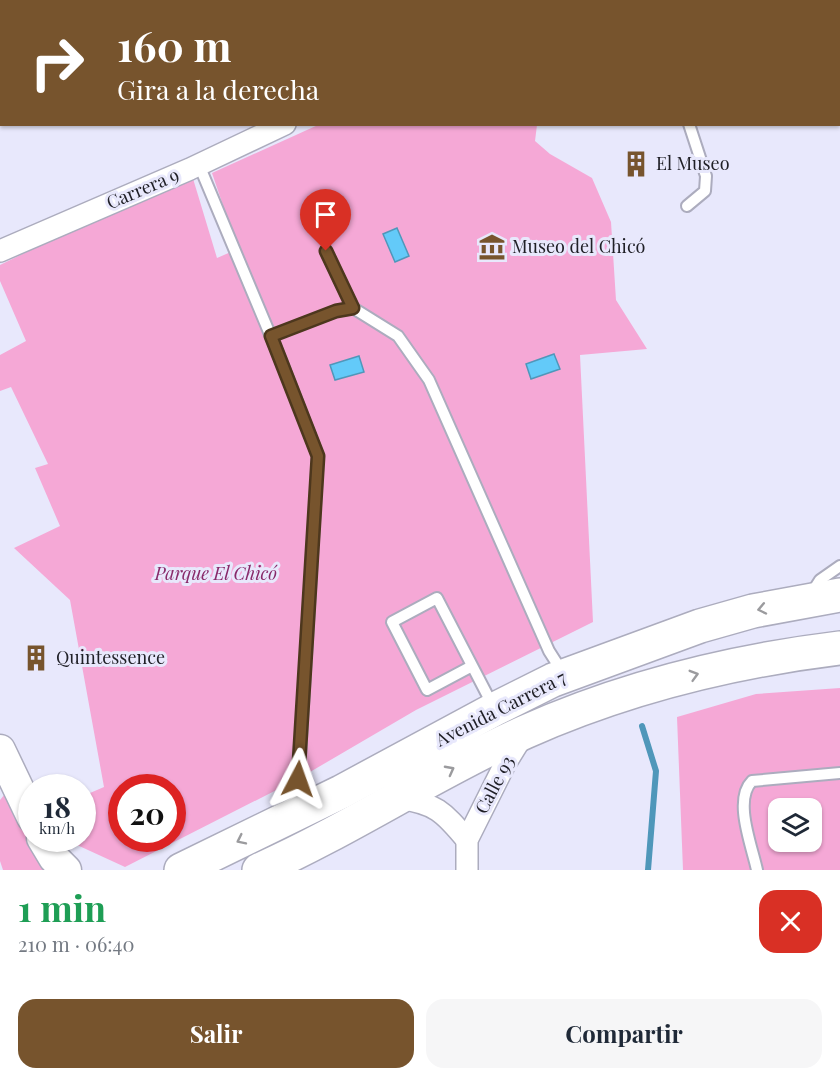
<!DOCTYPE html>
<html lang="es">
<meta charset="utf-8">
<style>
:root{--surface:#fff;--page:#f6f6f7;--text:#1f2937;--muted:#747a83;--accent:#77542d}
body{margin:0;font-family:"Playfair Display",serif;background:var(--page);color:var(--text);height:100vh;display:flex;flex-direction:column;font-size:22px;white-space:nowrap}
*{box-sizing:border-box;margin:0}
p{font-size:20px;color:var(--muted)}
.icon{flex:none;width:33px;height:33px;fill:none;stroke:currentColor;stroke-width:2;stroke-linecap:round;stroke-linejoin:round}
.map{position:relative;height:870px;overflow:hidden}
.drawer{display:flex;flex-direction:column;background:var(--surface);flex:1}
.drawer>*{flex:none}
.banner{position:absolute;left:0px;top:0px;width:840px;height:126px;box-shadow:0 2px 4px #0004;background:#77542d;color:#fff;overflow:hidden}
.controls{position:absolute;left:768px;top:798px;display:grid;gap:12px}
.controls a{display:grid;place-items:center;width:54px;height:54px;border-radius:12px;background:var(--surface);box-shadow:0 2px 4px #0004;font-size:30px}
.speed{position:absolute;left:18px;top:774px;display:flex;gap:12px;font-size:30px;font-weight:700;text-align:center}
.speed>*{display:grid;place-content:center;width:78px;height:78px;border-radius:50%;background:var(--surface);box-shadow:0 2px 4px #0004;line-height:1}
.speed small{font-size:15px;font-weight:400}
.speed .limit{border:9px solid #d22;background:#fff;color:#111}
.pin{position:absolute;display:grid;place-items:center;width:51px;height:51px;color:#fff;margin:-62px -26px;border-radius:50% 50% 50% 0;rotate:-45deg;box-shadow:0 0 6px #0007}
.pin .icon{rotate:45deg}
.me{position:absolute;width:66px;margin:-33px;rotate:4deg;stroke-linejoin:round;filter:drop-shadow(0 0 4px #0008)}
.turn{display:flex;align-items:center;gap:21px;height:126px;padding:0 18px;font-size:27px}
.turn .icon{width:78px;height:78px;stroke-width:2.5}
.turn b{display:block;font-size:42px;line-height:51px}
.round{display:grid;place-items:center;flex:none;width:63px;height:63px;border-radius:18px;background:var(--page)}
.headline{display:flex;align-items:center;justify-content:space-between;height:102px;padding:0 18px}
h1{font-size:36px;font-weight:700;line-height:45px;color:#1e9e55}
.cta{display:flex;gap:12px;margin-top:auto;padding:12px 18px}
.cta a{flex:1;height:69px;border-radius:18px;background:var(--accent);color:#fff;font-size:24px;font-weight:700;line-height:69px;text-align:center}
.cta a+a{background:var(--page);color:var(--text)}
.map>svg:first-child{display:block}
.green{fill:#f5a8d6;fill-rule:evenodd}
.water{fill:#63caf9;stroke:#4f97ba;stroke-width:1.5}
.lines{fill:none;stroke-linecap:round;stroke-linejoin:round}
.stream{stroke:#4f97ba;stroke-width:6}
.lane-casing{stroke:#acacbe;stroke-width:14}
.street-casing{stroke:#acacbe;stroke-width:24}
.secondary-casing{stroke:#acacbe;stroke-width:33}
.primary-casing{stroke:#acacbe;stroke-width:36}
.lane{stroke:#fff;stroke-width:10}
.street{stroke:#fff;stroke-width:21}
.secondary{stroke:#fff;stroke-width:30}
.primary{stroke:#fff;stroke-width:33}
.oneway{stroke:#9b9b9e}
.route-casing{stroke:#4d371d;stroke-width:15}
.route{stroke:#77542d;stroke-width:10}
.labels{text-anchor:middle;stroke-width:6;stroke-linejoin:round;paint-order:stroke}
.poi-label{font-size:18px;fill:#202027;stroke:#e8e8fc;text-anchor:start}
.street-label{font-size:18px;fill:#202027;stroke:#e8e8fc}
.park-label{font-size:18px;font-style:italic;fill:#88296a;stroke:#e8e8fc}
</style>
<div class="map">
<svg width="840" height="870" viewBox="0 0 840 870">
<rect width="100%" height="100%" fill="#e8e8fc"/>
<!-- green -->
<g class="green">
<path d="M 606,0 L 840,0 L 840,18 L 839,18 L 838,2 Z"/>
<path d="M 318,125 L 537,125 L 535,141 L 550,154 L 592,178 L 611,222 L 616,300 L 647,349 L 580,355 L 593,622 L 416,710 L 298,779 L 125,867 L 64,839 L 82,838 L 83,796 L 104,787 L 70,600 L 14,548 L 60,526 L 35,468 L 48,464 L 11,387 L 0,391 L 0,355 L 26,341 L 0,281 L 0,265 L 191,172 L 217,258 L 240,248 L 230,226 L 212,173 ZM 122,788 L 172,788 L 172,838 L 122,838 Z"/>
<path d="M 840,688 L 840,870 L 683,870 L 677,717 L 756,694 ZM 778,808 L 812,808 L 812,842 L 778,842 Z"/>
<path d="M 10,788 L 55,870 L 3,870 L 0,861 L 0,800 Z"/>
</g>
<!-- water -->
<g class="water">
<path d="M 397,228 L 409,256 L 395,262 L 383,234 Z"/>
<path d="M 554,354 L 560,369 L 531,379 L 526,364 Z"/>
<path d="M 359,356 L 364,372 L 335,380 L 330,365 Z"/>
</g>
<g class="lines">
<!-- stream -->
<path class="stream" d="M 642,726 L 656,771 L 648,870"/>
<!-- lane casing -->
<g class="lane-casing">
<g id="lane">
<path d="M 199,165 L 282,363 L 318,456 L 298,789 L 294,809"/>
<path d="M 687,206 L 705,191 L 706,176 L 689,124"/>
<path d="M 326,251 L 353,308"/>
<path d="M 271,336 L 336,311 L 353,308 L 398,336 L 429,380 L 549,651 L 563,673"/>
<path d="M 811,594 L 820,580 L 840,566"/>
<path d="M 472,666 L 427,690 L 392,622 L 437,598 C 456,634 474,670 493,706"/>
<path d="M 757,870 C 752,846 733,800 752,781 L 840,773"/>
</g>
</g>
<!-- street casing -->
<g class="street-casing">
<g id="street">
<path d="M 420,0 L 421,2"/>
<path d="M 590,0 L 591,2"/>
<path d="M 552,2 L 555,0"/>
<path d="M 0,251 L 190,169 L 285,124"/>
<path d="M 399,798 C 436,804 443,811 467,840"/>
<path d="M 467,870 L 467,840 L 505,764 L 523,735"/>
</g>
</g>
<!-- secondary casing -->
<g class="secondary-casing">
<g id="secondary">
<path d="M 0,750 L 32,817"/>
<path d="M 42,838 L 54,858 L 66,870"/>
</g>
</g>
<!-- primary casing -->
<g class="primary-casing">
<g id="primary">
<path d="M 181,870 L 341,792 L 495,709 L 553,680 L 700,626 L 753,611 L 840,595"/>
<path d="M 259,870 C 351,829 434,773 525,732 C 624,688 733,661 840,648"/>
</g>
</g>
<!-- lane -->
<use href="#lane" class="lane"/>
<!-- street -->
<use href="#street" class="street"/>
<!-- secondary -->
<use href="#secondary" class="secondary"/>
<!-- primary -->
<use href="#primary" class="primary"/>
</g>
<!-- one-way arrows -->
<defs><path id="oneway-chevron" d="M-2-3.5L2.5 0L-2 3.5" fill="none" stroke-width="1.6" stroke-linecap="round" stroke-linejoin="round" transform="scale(1.5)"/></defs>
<g class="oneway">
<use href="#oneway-chevron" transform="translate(762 609) rotate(168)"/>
<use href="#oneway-chevron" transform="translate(694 675) rotate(-16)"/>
<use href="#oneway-chevron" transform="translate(450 770) rotate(-28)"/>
<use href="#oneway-chevron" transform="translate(241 840) rotate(154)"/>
</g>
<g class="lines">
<!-- route casing -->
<g class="route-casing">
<path id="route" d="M 298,779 L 318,456 L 271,336 L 336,311 L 353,308 L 326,251"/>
</g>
<!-- route -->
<use href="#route" class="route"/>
</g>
<!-- icons -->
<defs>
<g id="building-bare" transform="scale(2.07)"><path d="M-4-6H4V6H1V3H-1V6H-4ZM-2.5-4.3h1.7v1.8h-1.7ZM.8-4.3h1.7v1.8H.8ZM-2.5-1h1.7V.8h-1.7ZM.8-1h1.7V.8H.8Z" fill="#77542d" stroke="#e8e8fc" stroke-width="2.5" paint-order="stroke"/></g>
<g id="museum-bare" transform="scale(2.07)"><path d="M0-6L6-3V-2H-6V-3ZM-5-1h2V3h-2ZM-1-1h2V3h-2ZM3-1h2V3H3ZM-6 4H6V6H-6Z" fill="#77542d" stroke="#e8e8fc" stroke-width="2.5" paint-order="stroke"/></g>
</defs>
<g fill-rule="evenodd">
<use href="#building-bare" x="636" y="164"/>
<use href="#museum-bare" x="492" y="247"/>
<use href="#building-bare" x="36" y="658"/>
</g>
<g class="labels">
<!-- poi labels -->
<g class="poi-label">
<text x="656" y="170">El Museo</text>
<text x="512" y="253">Museo del Chicó</text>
<text x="56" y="664">Quintessence</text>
</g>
<!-- street labels -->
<g class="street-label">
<text transform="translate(143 189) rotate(-23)" y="6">Carrera 9</text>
<text transform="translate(501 709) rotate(-27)" y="6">Avenida Carrera 7</text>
<text transform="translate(495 785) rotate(-62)" y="6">Calle 93</text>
</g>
<!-- park labels -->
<g class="park-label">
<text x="216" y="580">Parque El Chicó</text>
</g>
</g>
</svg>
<div class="controls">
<a><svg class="icon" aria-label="layers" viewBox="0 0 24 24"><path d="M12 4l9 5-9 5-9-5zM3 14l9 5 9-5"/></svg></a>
</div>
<div class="speed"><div>18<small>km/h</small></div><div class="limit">20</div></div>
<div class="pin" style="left:326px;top:251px;background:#d93025"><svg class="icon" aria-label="arrive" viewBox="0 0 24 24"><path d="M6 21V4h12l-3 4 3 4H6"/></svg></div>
<svg class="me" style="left:298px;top:779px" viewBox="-20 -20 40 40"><path d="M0-17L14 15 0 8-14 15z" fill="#77542d" stroke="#fff" stroke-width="4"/></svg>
<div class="banner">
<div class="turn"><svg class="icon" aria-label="right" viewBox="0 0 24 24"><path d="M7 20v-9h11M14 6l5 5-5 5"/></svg><div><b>160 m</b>Gira a la derecha</div></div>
</div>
</div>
<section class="drawer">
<div class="headline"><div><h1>1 min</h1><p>210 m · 06:40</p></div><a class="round" style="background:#d93025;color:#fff"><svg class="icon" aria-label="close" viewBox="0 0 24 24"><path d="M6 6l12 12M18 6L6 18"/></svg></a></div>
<div class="cta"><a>Salir</a><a>Compartir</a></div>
</section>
